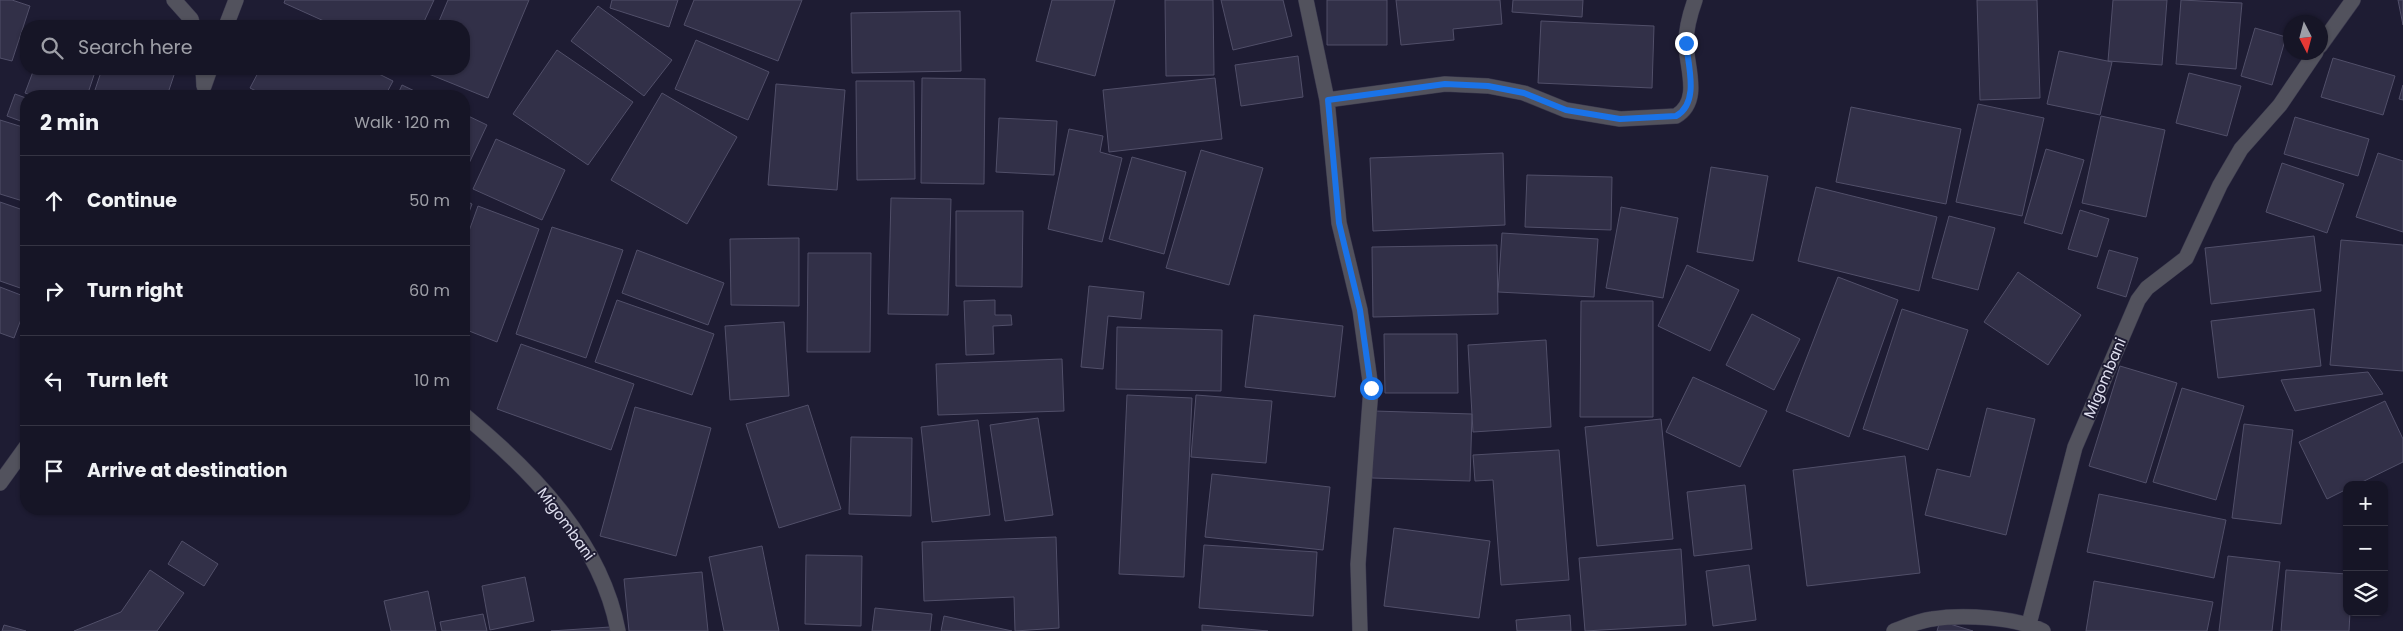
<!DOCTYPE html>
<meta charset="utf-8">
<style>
:root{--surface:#161526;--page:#232232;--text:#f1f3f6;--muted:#9e9fa7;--line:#353443}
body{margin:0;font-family:Poppins,sans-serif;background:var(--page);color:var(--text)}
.controls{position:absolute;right:15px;bottom:15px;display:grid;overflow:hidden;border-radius:10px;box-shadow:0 1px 4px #0004}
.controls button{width:45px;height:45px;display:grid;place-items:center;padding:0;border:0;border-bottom:1px solid var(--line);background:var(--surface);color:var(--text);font:25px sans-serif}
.compass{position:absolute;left:2283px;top:15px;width:45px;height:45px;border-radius:50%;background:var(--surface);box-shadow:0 1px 4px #0004;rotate:174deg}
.stop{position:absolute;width:15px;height:15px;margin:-11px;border:4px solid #1a73e8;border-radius:50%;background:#fff}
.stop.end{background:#1a73e8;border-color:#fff;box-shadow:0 1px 5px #0008}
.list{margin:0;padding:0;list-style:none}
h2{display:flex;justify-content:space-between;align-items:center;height:65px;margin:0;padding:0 20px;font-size:21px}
h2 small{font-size:16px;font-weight:400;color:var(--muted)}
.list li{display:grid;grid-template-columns:32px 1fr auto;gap:15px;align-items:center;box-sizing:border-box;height:90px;padding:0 20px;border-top:1px solid var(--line)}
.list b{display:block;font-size:19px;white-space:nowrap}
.list em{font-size:16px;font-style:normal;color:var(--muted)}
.icon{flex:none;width:28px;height:28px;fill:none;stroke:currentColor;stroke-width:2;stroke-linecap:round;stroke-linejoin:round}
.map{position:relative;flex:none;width:2403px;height:631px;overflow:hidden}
.search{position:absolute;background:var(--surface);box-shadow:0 1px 4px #0004;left:20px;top:20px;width:450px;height:55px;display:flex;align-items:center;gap:12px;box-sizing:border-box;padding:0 18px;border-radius:20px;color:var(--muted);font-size:19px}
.panel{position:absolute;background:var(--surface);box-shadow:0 1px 4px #0004;left:20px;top:90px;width:450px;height:425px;border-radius:20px}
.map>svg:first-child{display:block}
</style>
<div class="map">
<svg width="2403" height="631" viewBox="0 0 2403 631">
<rect width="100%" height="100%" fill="#1e1c33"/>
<path fill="#323048" stroke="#514f69" d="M0,0H12L30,6L12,61L0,58Z
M285,0H434L422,26H335L284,3Z
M448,0H529L488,98L419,70L464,69V26H437Z
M612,0H678L669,27L610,8Z
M694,0H802L778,61L684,25Z
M1052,0H1115L1095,76L1036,61Z
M1165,0H1213L1214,75L1166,76Z
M1221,0H1283L1292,36L1233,50Z
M1327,0H1387V45H1327Z
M1396,0H1500L1502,24L1453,29L1454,40L1401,45Z
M1513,0H1583L1582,17L1512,12Z
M1977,0H2037L2040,98L1980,100Z
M2113,0H2167L2162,65L2108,61Z
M2181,0L2242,3L2236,69L2176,64Z
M2398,0H2403V25Z
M598,6L672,60L644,96L571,41Z
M960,11L961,71L852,73L851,13Z
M1541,21L1654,26L1652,88L1538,83Z
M2255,28L2286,37L2272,85L2241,76Z
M696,40L769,72L748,120L675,89Z
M557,50L633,102L588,165L513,114Z
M2059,51L2112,62L2100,115L2047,104Z
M1298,56L1303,97L1241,106L1235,65Z
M2333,58L2395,76L2383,115L2321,97Z
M34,69H96L87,96H34L25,93Z
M102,69H176L167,96H93Z
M260,69H369L393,81L385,96H266L250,88Z
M2189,73L2241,86L2227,136L2176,123Z
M922,78L985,79L984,184L921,183Z
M1215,78L1222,139L1109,152L1103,90Z
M856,81H914L915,179L857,180Z
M776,84L845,90L837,190L768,185Z
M402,85L425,96H397Z
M2403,85V100L2399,99Z
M662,93L737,137L687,224L611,180Z
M15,94L26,98V123L7,116Z
M1978,104L2044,118L2022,216L1956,202Z
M1851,107L1961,129L1946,204L1836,182Z
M464,114L487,125L464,174Z
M2101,116L2165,130L2146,217L2082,203Z
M2295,117L2369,139L2358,176L2284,154Z
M999,118L1057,121L1054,175L996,172Z
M0,120L26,128V202L0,194Z
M1069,129L1103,136L1100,152L1122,158L1102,242L1048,229Z
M496,139L565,170L542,220L473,189Z
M2046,149L2084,160L2062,234L2024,223Z
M1201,150L1263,168L1229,285L1166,268Z
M1503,153L1505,225L1373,231L1370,158Z
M2378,153L2403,161V232L2356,217Z
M1132,157L1186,172L1164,254L1109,239Z
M2282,163L2344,184L2327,233L2266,212Z
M1711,167L1768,176L1753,261L1697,252Z
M1527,175L1612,177L1611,230L1525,227Z
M1816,187L1937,217L1919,291L1798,261Z
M891,198L951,199L948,315L888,314Z
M464,200L472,204L464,226Z
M0,202L26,211V290L0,281Z
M478,206L539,229L497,342L464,329V245Z
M1621,207L1678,218L1663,298L1606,288Z
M2080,210L2109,219L2097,257L2068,249Z
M956,211H1023L1022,287L956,286Z
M1949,216L1995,228L1978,290L1932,278Z
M552,227L623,250L586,358L516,334Z
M1502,233L1598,239L1594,297L1498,292Z
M2314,236L2321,291L2211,304L2205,248Z
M799,238V306L731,305L730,239Z
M2341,240L2403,245V371L2330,365Z
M1497,245L1498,314L1373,317L1372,247Z
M637,250L724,283L708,325L622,293Z
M2109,250L2138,258L2126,297L2097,288Z
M808,253H871L870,352H807Z
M1687,265L1739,290L1710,351L1658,326Z
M2018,272L2081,315L2048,365L1984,322Z
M1838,277L1898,300L1849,437L1786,411Z
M1089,286L1144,292L1141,319L1108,316L1103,369L1081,367Z
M0,287L26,297V306L14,338L0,333Z
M617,300L714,334L692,395L595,362Z
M995,300V315H1011L1012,325L993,326L994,354L966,355L964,301Z
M1581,301H1653V417H1580Z
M1902,309L1968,330L1928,450L1863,429Z
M2314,309L2321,366L2218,378L2211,321Z
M1752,314L1800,339L1774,390L1726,365Z
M1254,315L1343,326L1335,397L1245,387Z
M784,322L789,396L730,400L725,326Z
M1117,327L1222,330L1221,391L1116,389Z
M1384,334H1457L1458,393H1385Z
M1546,340L1551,427L1473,432L1468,345Z
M521,344L634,384L611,450L497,409Z
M1062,359L1064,411L938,415L936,364Z
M2120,366L2177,383L2146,483L2089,466Z
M2368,372L2383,394L2295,411L2281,380Z
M1693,377L1767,411L1740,467L1666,432Z
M2182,388L2244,406L2216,500L2153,482Z
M1127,395L1192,398L1184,577L1119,574Z
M1196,395L1272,401L1266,463L1191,457Z
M2385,401L2403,439V462L2356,485H2347V489L2327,499L2299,442Z
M808,405L841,509L779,528L746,424Z
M635,407L711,428L676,556L600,536Z
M1987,408L2035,419L2006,535L1925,515L1937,469L1970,477Z
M1374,411L1472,414L1470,481L1372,478Z
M1038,418L1053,515L1005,521L990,425Z
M1661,419L1673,539L1597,546L1585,427Z
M978,420L990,515L932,522L921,427Z
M2244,424L2293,430L2281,524L2232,518Z
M851,437L912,438L911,516L849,514Z
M1559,450L1569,580L1501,585L1493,480L1475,481L1473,455Z
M1905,456L1920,573L1807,586L1793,470Z
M1212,474L1330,487L1323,550L1205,537Z
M1745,485L1752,549L1694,556L1687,492Z
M2099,494L2226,520L2214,578L2087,552Z
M1394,528L1490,541L1479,618L1384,606Z
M1056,537L1059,628L1015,631L1014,597L924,601L922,542Z
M182,541L218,564L204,586L168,564Z
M1204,545L1317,552L1313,616L1199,608Z
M762,546L779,631H724L709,557Z
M1681,549L1686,625L1585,631L1579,558Z
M806,555L862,556L861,626L805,624Z
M2228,556L2280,562L2272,631H2219Z
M1749,565L1756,620L1713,626L1706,571Z
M150,570L184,593L157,631H74L121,612Z
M2286,570L2347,574V612H2350L2349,631H2281Z
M702,572L708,631H629L624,579Z
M525,577L534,621L490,630L482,586Z
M2094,581L2213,602L2207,631H2086Z
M428,591L436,631H391L384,601Z
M875,608L932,614L930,631H872Z
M483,614L487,631H442L440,622Z
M1570,615L1571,631H1517L1516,620Z
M944,616L1012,631H941Z
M1940,621L1973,631H1937Z
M4,625L26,631H2Z
M1202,625L1268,631H1202Z
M610,627V631H551Z"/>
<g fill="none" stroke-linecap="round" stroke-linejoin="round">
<g stroke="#39374d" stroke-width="16">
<path id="street" d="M174,0L191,19L193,26
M1306,0L1327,100L1339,223L1360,310L1371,388L1358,564L1360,631
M226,26L236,0
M2320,46L2353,0
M203,69L204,86L210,69
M1327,100L1445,84L1488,86L1524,93L1566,110L1620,119L1676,116C1702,101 1686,66 1686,43C1686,28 1690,14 1695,0
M464,415C532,471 601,541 618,631
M0,483L26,447
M2029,624L2075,447L2138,300L2147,288L2186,258L2220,185L2241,149L2280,105L2316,52
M1894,631C1907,626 1918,621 1932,619C1962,614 2016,617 2043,631"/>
</g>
<use href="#street" stroke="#52525d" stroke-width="15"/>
</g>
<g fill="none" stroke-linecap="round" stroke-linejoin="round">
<path stroke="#1a73e8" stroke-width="6" d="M1371,388L1360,310L1339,223L1328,100L1445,84L1488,86L1524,93L1566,110L1620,119L1676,116C1700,103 1688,65 1686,43"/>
</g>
<g text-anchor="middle" stroke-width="4" stroke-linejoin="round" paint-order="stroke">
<g font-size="15" fill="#e0e0f0" stroke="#1e1c33">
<text transform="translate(2105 378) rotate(-67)" y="5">Migombani</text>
<text transform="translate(566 524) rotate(54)" y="5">Migombani</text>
</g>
</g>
</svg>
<div class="controls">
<button>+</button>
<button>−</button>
<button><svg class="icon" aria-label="layers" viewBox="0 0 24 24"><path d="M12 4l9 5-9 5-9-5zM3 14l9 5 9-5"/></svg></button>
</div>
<svg class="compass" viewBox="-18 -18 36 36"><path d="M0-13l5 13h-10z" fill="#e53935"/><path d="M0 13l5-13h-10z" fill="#9e9fa7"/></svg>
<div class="stop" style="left:1371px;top:388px"></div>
<div class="stop end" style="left:1686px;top:43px"></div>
<div class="search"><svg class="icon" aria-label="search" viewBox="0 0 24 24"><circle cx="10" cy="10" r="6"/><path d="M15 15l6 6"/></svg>Search here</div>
<section class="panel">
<h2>2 min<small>Walk · 120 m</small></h2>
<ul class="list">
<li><svg class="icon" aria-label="ahead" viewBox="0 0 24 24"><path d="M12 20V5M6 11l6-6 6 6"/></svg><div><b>Continue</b></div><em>50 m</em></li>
<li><svg class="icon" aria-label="right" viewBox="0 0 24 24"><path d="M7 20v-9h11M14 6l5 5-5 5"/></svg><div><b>Turn right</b></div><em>60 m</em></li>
<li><svg class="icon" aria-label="left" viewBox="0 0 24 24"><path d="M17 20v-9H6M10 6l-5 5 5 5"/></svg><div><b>Turn left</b></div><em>10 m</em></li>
<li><svg class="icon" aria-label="arrive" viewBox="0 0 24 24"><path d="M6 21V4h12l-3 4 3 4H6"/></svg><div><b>Arrive at destination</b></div></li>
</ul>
</section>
</div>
